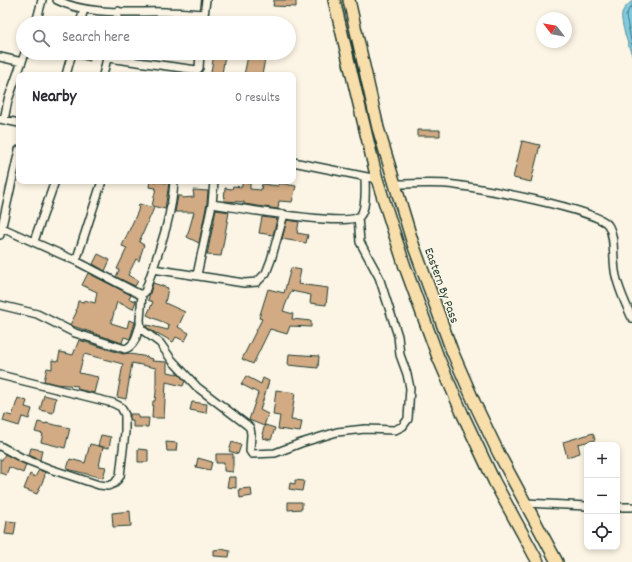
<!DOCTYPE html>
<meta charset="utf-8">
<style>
:root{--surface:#fff;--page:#f2f2f3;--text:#2b2b33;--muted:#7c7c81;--line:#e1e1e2}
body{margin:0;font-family:Dekko,sans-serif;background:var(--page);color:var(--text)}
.controls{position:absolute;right:12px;bottom:12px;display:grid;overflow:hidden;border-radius:8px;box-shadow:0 2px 6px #0003}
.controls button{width:36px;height:36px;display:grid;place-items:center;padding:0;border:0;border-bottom:1px solid var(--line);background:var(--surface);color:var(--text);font:20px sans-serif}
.compass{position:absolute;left:536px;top:12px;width:36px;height:36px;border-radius:50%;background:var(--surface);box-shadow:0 2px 6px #0003;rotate:301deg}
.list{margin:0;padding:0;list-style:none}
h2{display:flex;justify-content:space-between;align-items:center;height:52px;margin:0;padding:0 16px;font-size:17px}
h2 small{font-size:13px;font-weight:400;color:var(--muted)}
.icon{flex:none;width:22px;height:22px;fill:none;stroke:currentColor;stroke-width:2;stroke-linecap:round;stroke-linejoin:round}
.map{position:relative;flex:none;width:632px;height:562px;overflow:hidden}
.search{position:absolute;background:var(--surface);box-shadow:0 2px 6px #0003;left:16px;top:16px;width:280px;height:44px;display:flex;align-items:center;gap:10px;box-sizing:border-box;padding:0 14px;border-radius:22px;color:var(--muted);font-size:15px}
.panel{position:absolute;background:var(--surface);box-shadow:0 2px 6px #0003;left:16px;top:72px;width:280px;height:112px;border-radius:8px}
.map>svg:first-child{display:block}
</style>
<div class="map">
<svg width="632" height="562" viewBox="0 0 632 562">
<rect width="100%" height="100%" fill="#fcf5e5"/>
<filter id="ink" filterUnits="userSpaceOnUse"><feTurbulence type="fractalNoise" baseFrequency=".025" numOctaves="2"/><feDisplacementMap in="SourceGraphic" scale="8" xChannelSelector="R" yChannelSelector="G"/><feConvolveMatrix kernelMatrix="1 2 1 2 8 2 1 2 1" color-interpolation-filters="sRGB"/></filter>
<g filter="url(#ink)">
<path fill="#80cae0" stroke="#59929b" d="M632,1V55C629,47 620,22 622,14C623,8 628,5 632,1Z"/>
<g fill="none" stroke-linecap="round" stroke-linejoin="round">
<path stroke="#467579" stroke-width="1" d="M632,6L629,9L626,16L632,45"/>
</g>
<path fill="#d2ab84" stroke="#1f3d34" d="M274,0H296V7L273,6Z
M78,53H91L89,61L77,58Z
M214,54L225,55L222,74L211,72Z
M248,56L265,59L262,75H244Z
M417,130H440V136H417Z
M522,141L540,145L531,182L513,178Z
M150,181L169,183L165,209L152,206L156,188L149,187Z
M242,182L250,183V189L261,190L262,184L278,186L279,183L296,186L292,202L279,201L278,209L244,204V202L224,201L225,188L232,189L233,186L242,187Z
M193,190L208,191L207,203L199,243L187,237L194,212H175L178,196H182V198L194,197Z
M139,204L154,208L139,242L144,245L141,254L139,261L136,259L128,275L138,281L135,286L116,277L119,270L117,269L127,248L122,246L138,211Z
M216,210L229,212L221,256L207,255Z
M262,217L277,219L273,235L259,233Z
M287,220L299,222L297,233L308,235L306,243L282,239Z
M98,254L110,260L105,271L93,264Z
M291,268L301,270L298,284L328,288L326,305L310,303L311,295L291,291L283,311L293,314L292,319L311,321V327L290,326L287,334L270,329L253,364L242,359L262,319L259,318L268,289L284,293Z
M88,273L131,295L129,299L136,301L133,309L117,302L111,323L127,328L129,320L135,322L130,339L124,337L122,343L70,325L77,311H76L78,301L84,302V300L95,303L97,292L82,285Z
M153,283L168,288L165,303L185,312L178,327L189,333L185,341L176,337L173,342L157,333V334L146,327L147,325L168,330L169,325L147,315L153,302L148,300Z
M79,340L123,354L129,353L130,354L148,357V358L153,359L152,361L167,362V372L178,374L185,381L183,386L166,382L164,418H152L153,401H155L156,392V368L132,363L126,399L117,397L123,364L84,354L79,373L98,377L94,393L77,389L78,386L56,384L44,381L47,368L52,369V360L58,361L60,352L73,355Z
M289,354L319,356L318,368L288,365Z
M246,376L261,384L263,378L269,381L260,410L268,414L264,426L249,420L258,393L241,384Z
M276,390L295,393L291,420L302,421L300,432L278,429L280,416L273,415Z
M44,395L56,398L53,413L40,410Z
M18,398L27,401L25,407L32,409L29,419L22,417L19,426L3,421L5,414L12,416Z
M192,402L207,404L206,413L190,410Z
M130,414H138V418H149L148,427H133V420H130Z
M38,422L46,424V423L70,428L65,448L41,442L43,434L35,432Z
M265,425L275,428L271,440L263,438L264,435L262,434Z
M593,433L595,440L578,444L580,453L567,457L563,442Z
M101,435L111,437L109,448L98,446Z
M166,442L177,443L176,451H167Z
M232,442L241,445L238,454L229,451Z
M90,444L103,447L99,466L106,467L103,478L67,469L70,459L85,463Z
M31,448L42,450L40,460L29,455Z
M138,449L148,450V462H138Z
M5,454L26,465L23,473L9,467L6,475L0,473V459L2,460Z
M216,454H233V472L224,471V463H216Z
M198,458L212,462L210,470L196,467Z
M39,470L45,472L44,475L45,476L37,494L24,489L30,474L35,477Z
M229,477H236V488L227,487Z
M295,480L304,481L302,491L289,489L290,483L295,484Z
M251,488L252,496L240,498L239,489Z
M288,502H302V509L288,510Z
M130,511L131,526L113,527L112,513Z
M7,521L16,522L14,535L5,534Z
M221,549L230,551L229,557L214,556V550Z"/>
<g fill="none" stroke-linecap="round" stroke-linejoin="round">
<g stroke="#1f3d34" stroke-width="10">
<path id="street" d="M57,0C88,16 133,11 167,12C180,12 192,13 204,14
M36,23L42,0
M80,23L84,9
M116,23L118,11
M203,23L206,0
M0,57L22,62
M108,58L197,70L199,68L200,53
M66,75L72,53
M103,75L108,54
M0,119L19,123
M4,120L8,100L25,53
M293,162L377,179
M396,184C413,184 430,183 447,184C471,186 597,209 608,225C616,237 612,261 616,276C619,290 626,305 632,318
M212,204C234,207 348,228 360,216C367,208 365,186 365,177
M0,227L76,261L139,294H142L145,292C157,255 172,220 174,181
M0,235L19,150
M34,241L55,181
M76,261L102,181
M153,269L244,283L257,282L266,273L271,260L284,214
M197,275L212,204L214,181
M142,294L140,320L141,329L160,343L171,359L197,387L247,425L250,428L251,434L250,451L252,454L275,453L301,443L337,432L365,429L395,430L403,426L408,419L410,388L407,374L400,355L398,336L379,277L360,242L358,217
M0,305L37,314L75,333L125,349C135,346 137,334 140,325
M0,375L113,403L121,407L125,415V432L120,476L115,483L108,486L99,485L50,469L22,458L0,446
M525,503L587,506
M617,507H632"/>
</g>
<g stroke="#1f3d34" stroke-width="14">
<path id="primary" d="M334,0L377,179L404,264L438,357L463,415L494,481L538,562
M349,0L378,128L413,244L431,293L452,351L475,404L499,454L557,562"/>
</g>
<use href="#street" stroke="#fcf5e5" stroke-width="7"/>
<use href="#primary" stroke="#f8deab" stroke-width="11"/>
</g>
</g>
<g text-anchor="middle" stroke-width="3" stroke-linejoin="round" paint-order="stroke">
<g font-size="13" fill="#1f3d34" stroke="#fcf5e5">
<text transform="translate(443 285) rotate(70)" y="5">Eastern By Pass</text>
</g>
</g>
</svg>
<div class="controls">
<button>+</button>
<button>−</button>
<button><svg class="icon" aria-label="locate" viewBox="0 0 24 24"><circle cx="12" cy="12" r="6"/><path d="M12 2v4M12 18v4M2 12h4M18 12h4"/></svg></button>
</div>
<svg class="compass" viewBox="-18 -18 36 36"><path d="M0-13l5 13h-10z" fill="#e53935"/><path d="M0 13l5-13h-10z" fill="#7c7c81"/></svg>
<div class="search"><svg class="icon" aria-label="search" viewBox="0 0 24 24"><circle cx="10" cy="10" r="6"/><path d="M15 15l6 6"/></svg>Search here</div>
<section class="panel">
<h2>Nearby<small>0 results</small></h2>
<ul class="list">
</ul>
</section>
</div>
